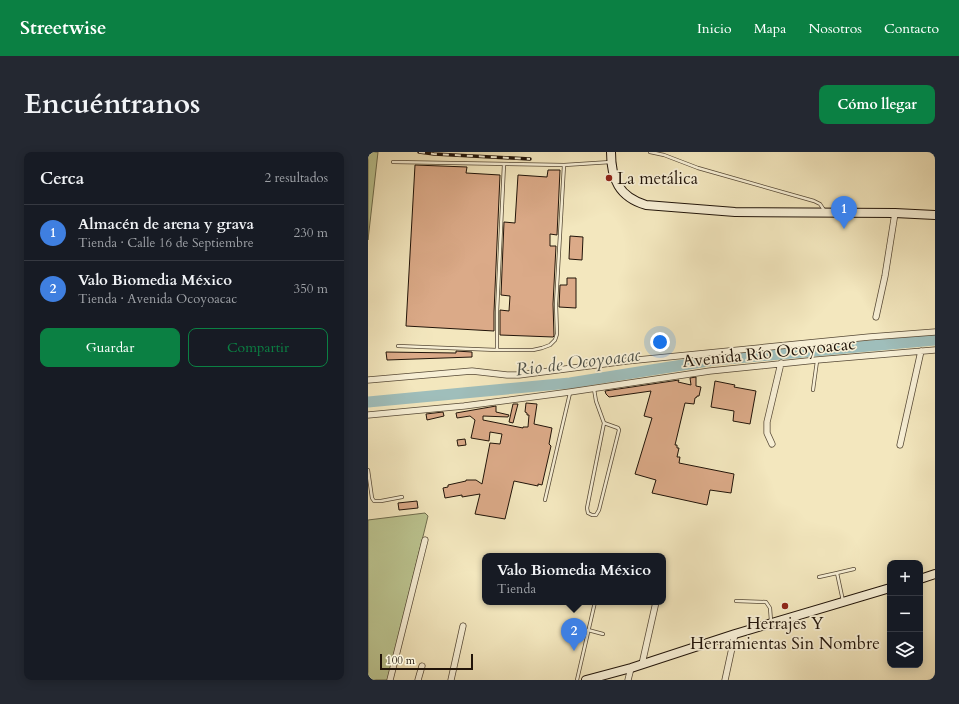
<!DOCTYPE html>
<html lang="es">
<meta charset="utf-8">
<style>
:root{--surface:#171b24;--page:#242831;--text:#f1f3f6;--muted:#9ea1a6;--line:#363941;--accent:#0b8043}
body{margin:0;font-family:Cardo,serif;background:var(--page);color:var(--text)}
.controls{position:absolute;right:12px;bottom:12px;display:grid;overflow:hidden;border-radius:8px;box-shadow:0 2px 10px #0003}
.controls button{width:36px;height:36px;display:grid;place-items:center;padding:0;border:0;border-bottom:1px solid var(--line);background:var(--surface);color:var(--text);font:20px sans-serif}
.scale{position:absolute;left:12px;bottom:10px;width:93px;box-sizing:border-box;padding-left:4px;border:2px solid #211409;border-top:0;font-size:11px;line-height:14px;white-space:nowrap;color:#211409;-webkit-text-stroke:3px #f7efd5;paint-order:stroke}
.you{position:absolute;left:292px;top:190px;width:14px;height:14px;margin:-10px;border:3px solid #fff;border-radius:50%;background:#1a73e8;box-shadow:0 0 0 6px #1a73e833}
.badge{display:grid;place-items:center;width:26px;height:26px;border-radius:50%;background:var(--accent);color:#fff;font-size:13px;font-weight:700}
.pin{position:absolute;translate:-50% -33px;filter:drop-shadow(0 1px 2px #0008)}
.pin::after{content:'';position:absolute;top:21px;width:14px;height:12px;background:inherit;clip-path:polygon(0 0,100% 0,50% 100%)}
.popup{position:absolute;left:114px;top:401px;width:184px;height:52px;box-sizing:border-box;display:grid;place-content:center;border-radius:8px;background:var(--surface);filter:drop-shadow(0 1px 3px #0005);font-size:13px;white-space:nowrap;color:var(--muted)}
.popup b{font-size:15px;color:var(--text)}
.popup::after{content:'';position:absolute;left:50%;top:100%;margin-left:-8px;border:8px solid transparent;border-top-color:var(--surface)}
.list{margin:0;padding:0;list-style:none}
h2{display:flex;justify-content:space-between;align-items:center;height:52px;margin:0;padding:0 16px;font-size:17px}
h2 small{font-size:13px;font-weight:400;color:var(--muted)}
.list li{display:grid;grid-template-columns:26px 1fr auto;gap:12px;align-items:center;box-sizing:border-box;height:56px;padding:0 16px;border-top:1px solid var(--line)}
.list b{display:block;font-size:15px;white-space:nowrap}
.list p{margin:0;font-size:13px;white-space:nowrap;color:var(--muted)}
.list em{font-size:13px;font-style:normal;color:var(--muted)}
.actions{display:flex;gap:8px;padding:12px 16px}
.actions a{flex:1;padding:9px 0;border:1px solid var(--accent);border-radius:8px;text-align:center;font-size:14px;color:var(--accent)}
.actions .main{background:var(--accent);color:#fff}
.icon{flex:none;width:22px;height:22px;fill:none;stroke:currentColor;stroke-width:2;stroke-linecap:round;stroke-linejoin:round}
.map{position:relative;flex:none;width:567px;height:528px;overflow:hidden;border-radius:8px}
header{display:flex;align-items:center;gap:24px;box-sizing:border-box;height:56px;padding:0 20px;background:var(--accent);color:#fff}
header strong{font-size:19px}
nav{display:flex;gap:22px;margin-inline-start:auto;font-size:14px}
.intro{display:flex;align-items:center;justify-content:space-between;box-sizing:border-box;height:96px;padding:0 24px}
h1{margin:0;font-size:28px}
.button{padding:10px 18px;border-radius:8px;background:var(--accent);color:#fff;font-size:14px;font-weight:700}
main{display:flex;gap:24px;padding:0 24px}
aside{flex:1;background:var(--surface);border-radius:8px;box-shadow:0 2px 10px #0003}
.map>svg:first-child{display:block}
</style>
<header>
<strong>Streetwise</strong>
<nav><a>Inicio</a><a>Mapa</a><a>Nosotros</a><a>Contacto</a></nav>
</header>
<div class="intro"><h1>Encuéntranos</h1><a class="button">Cómo llegar</a></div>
<main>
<aside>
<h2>Cerca<small>2 resultados</small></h2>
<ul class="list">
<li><span class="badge" style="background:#3f7fe0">1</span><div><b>Almacén de arena y grava</b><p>Tienda · Calle 16 de Septiembre</p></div><em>230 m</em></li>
<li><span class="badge" style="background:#3f7fe0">2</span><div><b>Valo Biomedia México</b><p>Tienda · Avenida Ocoyoacac</p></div><em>350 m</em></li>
</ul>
<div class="actions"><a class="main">Guardar</a><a>Compartir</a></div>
</aside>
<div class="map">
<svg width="567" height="528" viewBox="0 0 567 528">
<rect width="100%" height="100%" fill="#f3e7be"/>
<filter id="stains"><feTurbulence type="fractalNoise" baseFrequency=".005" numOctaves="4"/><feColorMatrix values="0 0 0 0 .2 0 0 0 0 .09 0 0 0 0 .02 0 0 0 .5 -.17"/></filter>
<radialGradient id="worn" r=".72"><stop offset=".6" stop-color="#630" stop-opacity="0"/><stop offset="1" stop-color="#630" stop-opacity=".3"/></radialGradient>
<path fill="#bcc591" stroke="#6e6c4d" d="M0,0H10L0,88Z
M57,361L60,364L20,528H0V368Z"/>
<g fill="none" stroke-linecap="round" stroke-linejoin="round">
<path stroke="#9fbebb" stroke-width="11" d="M0,250L202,231L346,208L567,188"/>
</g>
<path fill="#dbaa88" stroke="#211409" d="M47,13L99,15L98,21L132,23L126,160V179L38,174Z
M180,18H192L189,83L182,82V94H188L185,152L186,184L185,185L132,183V158L141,159L142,144L133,143L136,70L147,71L150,23L179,25Z
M202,84L215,85L214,108L201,107Z
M199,126H208V156L191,155L192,133H199Z
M88,199L104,200V205L19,208L18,200L88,201Z
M328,225V234L333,235L331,244H329V245L327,246L326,252L317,251L307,293H309V296H311L309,305H312L311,311L366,322L363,341L342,338L339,353L284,341L288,328L267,322L284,266L276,264L283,239L241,245L238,242L237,239L311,228L310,230L323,233L322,226Z
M347,229L367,233L366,235L388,239L382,272L365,269L366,259L343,255Z
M158,251L169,252L166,272L184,276L181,292L183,294L174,333L170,332V334L146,329L137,367L107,362L112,342L94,345V343L77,346L75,336L80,335V333L98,329V328H108L114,332L122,291L132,292L134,282L122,280L121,289L103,286L107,268L102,264L89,266L88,261L128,254V260L141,263L140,265L115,264V268L155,276V275H160L161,263H159V261L157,260Z
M145,252H150L145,271L141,270Z
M75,260L76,264L59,268L58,262Z
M97,287L98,293L90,294L89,288Z
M49,349L50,356L31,358L30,351Z"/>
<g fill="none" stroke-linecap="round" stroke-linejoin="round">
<g stroke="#564936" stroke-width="4">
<path id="lane" d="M282,0L296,3L330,16L446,49L452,52L456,58
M25,10L196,13L243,10
M30,194L129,198H165L174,196L182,193L187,188L189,182L188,152L196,13
M129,198V160L136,12
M226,237L228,249L236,271L250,276L251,278L231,358L228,363H224L220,361L219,356L236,271
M445,238L449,209
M0,318L4,346L6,349H13L34,345
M177,348L202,241
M451,425L469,421
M368,449L398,450L402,456L403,469
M475,449L469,421L486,417
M220,478L235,482
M209,528L227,450"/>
</g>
<g stroke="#564936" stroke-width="7">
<path id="street" d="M508,165L517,124L527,61
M0,228L104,219L139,223H151L259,209L501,185L567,180
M0,263L96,254L202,240L342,219L449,208L567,198
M404,292L399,281V270L413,211
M532,293L553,199
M274,512L288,450
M22,528L57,388
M50,528L54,514
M83,528L95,474
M260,528L263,516
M357,528L367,482"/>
</g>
<g stroke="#211409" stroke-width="10">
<path id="secondary" d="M243,0C243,27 251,45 278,53L367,60L527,61L567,63
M552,427L567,422
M218,528L263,516L367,482L522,436"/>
</g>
<use href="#lane" stroke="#f7efd5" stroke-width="2.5"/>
<use href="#street" stroke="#f7efd5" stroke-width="5.5"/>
<use href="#secondary" stroke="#f7efd5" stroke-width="8"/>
<g stroke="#211409" stroke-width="3.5">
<path id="rail" d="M51,0L66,2L162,7"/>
</g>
<use href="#rail" stroke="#f7efd5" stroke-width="2" stroke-dasharray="6" stroke-linecap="butt"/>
</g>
<g fill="#8f2418" stroke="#f7efd5" stroke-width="1.5">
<circle cx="241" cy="26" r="4"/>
<circle cx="417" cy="454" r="4"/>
</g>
<g text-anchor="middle" stroke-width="3.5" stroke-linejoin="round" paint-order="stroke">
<g font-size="17" fill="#211409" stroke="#f7efd5" text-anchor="start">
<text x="249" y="32">La metálica</text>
<text x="417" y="477" text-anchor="middle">Herrajes Y<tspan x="417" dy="20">Herramientas Sin Nombre</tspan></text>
</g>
<g font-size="17" fill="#211409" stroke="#f7efd5">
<text transform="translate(401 200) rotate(-6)" y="6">Avenida Río Ocoyoacac</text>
</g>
<g font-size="18" font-style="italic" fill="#4d5047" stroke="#f7efd5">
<text transform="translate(210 210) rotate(-7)" y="6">Rio de Ocoyoacac</text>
</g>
</g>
<rect width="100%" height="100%" filter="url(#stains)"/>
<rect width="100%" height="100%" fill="url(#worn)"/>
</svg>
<div class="controls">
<button>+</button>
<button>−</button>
<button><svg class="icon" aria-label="layers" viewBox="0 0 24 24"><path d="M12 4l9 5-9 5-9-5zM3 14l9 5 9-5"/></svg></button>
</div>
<div class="scale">100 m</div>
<div class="you"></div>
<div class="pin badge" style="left:476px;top:77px;background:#3f7fe0">1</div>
<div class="pin badge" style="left:206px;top:499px;background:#3f7fe0">2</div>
<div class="popup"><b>Valo Biomedia México</b>Tienda</div>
</div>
</main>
